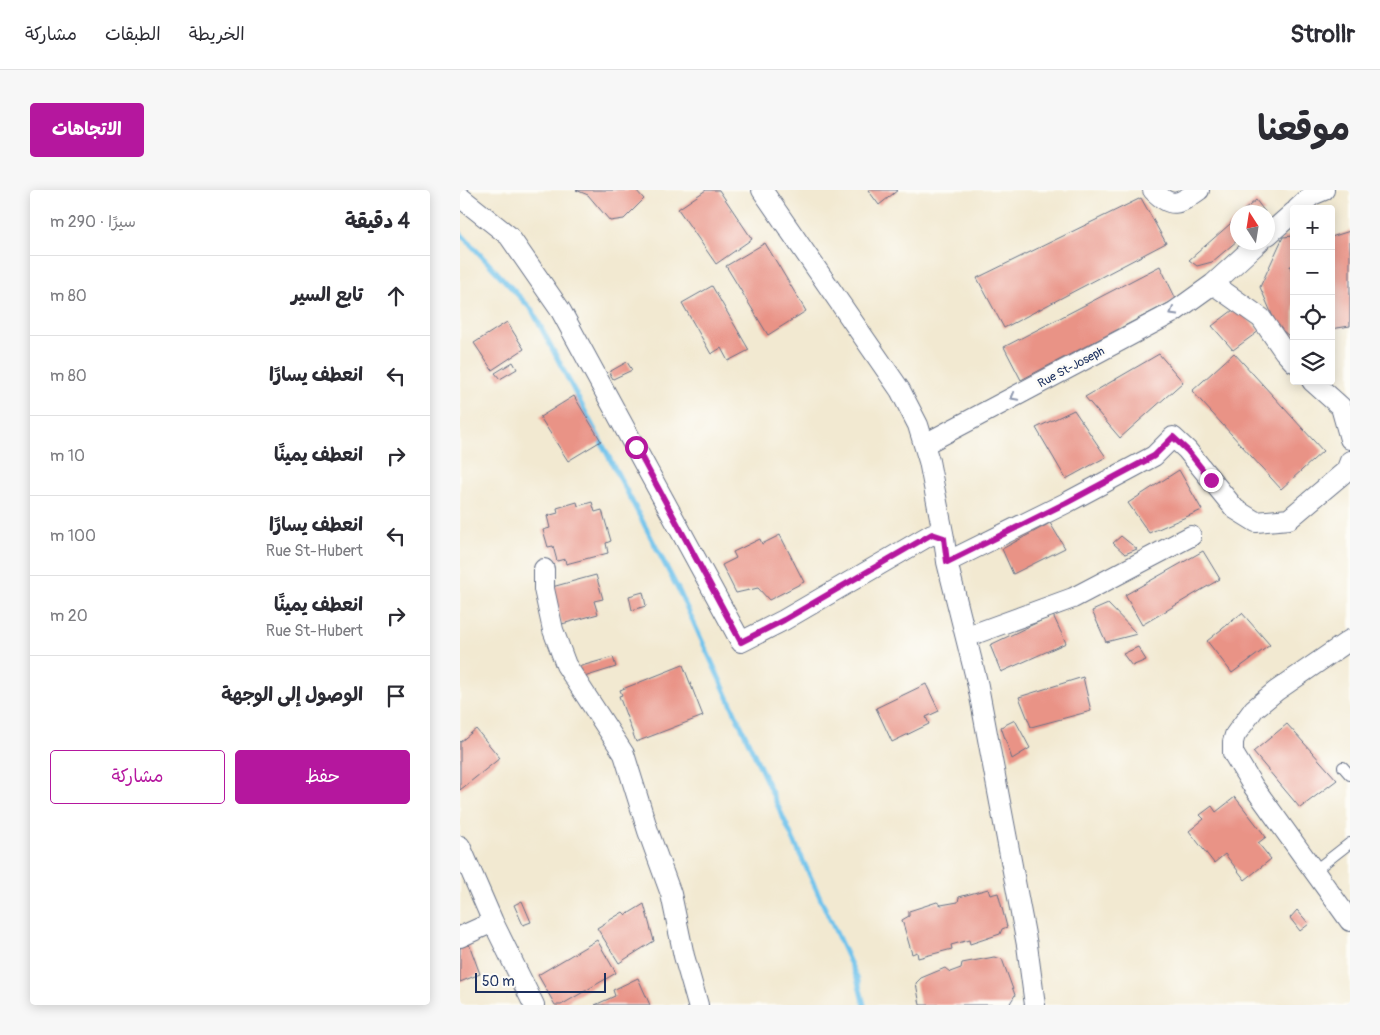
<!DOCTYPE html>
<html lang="ar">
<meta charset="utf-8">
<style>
:root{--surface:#fff;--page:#f7f7f7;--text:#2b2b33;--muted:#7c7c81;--line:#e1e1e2;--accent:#b5179e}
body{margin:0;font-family:Pangolin,"Playpen Sans Arabic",sans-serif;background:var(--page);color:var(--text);direction:rtl}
.controls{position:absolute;right:15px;top:15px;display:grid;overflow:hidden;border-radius:5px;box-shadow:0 2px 12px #0003}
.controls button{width:45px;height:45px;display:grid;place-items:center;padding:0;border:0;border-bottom:1px solid var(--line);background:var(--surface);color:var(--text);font:25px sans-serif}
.compass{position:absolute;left:770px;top:15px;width:45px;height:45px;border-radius:50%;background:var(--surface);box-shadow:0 2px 12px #0003;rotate:348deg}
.scale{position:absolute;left:15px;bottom:12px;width:131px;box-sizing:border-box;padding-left:5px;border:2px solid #1b2f5e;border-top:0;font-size:14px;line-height:18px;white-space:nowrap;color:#1b2f5e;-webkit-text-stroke:4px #fdfcf7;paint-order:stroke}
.stop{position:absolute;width:15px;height:15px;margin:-11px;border:4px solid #b5179e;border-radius:50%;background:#fff}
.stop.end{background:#b5179e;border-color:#fff;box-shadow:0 1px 5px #0008}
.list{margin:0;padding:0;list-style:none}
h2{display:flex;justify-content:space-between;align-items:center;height:65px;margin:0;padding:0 20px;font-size:21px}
h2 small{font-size:16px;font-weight:400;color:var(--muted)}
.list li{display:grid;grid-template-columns:32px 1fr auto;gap:15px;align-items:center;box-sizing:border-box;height:80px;padding:0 20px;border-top:1px solid var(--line)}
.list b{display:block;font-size:19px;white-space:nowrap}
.list p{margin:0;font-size:16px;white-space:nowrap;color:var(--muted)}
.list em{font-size:16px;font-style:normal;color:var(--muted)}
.actions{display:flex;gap:10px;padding:15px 20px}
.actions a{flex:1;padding:11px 0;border:1px solid var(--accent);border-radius:5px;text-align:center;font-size:18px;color:var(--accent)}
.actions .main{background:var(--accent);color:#fff}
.icon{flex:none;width:28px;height:28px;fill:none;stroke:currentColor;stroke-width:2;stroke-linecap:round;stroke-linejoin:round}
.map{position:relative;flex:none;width:890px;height:815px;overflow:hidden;direction:ltr;border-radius:5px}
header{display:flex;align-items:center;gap:30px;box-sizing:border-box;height:70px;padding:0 25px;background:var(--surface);border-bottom:1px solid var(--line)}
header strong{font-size:24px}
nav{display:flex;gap:28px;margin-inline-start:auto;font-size:18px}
.intro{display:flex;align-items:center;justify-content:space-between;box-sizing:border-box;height:120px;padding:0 30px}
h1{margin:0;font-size:35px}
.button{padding:12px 22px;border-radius:5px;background:var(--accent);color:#fff;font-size:18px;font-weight:700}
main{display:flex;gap:30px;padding:0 30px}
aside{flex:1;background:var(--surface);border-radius:5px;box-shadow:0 2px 12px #0003}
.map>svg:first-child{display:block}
</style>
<header>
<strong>Strollr</strong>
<nav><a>الخريطة</a><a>الطبقات</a><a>مشاركة</a></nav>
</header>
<div class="intro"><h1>موقعنا</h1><a class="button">الاتجاهات</a></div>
<main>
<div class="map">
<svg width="890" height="815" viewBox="0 0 890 815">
<rect width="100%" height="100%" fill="#fdfcf7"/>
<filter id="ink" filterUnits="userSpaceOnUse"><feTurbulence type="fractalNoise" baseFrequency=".02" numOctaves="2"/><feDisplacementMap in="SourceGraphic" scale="10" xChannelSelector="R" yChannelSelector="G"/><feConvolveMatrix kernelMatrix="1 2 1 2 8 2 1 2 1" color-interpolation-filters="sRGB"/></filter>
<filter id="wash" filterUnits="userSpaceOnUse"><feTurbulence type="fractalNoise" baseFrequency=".0096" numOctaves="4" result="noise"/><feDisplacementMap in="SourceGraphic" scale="20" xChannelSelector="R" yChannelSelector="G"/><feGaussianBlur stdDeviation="1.12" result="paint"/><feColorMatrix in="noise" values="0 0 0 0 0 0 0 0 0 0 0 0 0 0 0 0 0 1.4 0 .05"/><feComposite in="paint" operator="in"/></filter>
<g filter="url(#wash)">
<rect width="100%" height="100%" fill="#f2e9d1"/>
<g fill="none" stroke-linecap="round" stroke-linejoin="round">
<path stroke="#70c3ec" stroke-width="5" d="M0,43L72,120L220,403L397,788L404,815"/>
</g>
<g id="blocks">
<path fill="#e99386" d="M116,0H176L184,9L164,29L150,31L128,5Z
M246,0H259L292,49L256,74L218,19Z
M408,0H438L419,15Z
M681,8L706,53L544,138L517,88Z
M796,10L805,22H782Z
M778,27V50L752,72L737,76L729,70Z
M890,41V136L871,139V47Z
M834,46V76H830L834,89V150L817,136L800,97L823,47Z
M305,53L346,121L308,145L266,76Z
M700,76L716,109L561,190L544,157Z
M252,96L289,160L268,171L261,158L251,164L222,113Z
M777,117L799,141L773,160L752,136Z
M47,132L64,159L32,180L14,153Z
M774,163L863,261L821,299L732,201Z
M699,164L723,192L660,248L625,207Z
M53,172L57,179L40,189L35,183Z
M167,172L172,180L153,189L149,182Z
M114,206L141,251L108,271L80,227Z
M614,220L646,267L606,289L576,238Z
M719,280L742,320L689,343L668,313Z
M117,312L118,316L132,312L135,322L142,320L151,351L146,353L148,363L106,374L105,369L97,371L93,356L88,357L83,340L90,338L87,326L98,323L97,318Z
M590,333L605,358L553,384L542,359Z
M320,345L344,392L309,410L298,398L276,403L262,375L276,368L273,362L300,349L302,354Z
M661,346L677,359L665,364L653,353Z
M743,361L760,389L682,435L665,405Z
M136,385L143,409L134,411L138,424L102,434L92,397Z
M183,402L186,416L172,420L169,406Z
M648,414L677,444L646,452L632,421Z
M782,423L810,455L772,483L747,451Z
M593,425L606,453L541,482L530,455Z
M678,457L686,470L672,476L663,464Z
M153,467L156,477L121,488L118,477Z
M223,475L243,526L176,552L159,506L162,505L160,500Z
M623,487L631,521L571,537L559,507Z
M466,494L479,521L466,527L469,534L432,552L416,518Z
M555,530L570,558L552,569L541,537Z
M827,534L877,590L840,618L793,562Z
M16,539L40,568L0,600V552Z
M775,607L806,647L798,653L811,669L785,690L765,664L754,673L729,641L744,629L740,625L752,616L756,622Z
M528,699L530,705L538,703L547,737L542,739L540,744L510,754L509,750L491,755L492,759L458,768L457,762L452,764L442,730L449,726V721L477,712L481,715L498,712L499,707Z
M62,711L71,732L63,735L54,715Z
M184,714L194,751L159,773L137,738L163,722L166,725Z
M837,720L849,734L840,741L830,728Z
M137,750L156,783L101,815H95L78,785Z
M9,754L20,784L0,792V758Z
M534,767L542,769L555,805L549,815H460L456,793L461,788L485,778L490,782L501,778L502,773Z
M178,788L190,815H135L155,806L153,800Z"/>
</g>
</g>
<g filter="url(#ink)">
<use href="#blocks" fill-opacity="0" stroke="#667086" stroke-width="1"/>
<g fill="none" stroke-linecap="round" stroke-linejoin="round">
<g stroke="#667086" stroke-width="12">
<path id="lane" d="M883,577L890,585
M854,681L890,653"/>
</g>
<g stroke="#667086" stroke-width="22">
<path id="street" d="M302,0L440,200L458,235L469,271L484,348L487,372L518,496L567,755L575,815
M693,0C712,20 719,14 739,0
M0,7L49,46L101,121L281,452L324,430L472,344L484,348
M837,19L852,5L864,0
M808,45L834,22
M753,94L801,128L824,161L834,172
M852,191L881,217L890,249
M465,254L714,122L753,94L799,52
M487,372L606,313L694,266L713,247L727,260L775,319L796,332L829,329L886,281L890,271
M84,379V399L93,440L106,475L164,564L188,641L211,704L224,766L238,815
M506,447L613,408L731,346
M890,450L816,501L794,519L775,545L773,552V563L793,596L890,731
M0,656L33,732L74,815
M0,747L33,732"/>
</g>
<use href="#lane" stroke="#fff" stroke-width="10"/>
<use href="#street" stroke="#fff" stroke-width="20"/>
</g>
<defs><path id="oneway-chevron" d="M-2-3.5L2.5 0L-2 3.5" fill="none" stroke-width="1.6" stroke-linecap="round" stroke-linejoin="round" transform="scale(1.25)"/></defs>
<g stroke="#8d97ae">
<use href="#oneway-chevron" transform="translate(713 122) rotate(150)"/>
<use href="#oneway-chevron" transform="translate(554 207) rotate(152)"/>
</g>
</g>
<g fill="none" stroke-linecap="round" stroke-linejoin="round" filter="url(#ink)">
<path stroke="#b5179e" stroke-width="6" d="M176,257L281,452L324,430L472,344L484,348L487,372L606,313L694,266L713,247L727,260L751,290"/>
</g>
<g text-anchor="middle" stroke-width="5" stroke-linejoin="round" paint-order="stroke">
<g font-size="12" fill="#1b2f5e" stroke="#fdfcf7">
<text transform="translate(611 177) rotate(-28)" y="4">Rue St-Joseph</text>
</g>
</g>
</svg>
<div class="controls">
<button>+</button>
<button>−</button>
<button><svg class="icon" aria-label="locate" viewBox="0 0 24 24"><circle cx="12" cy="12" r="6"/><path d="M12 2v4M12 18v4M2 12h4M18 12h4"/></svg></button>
<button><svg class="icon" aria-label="layers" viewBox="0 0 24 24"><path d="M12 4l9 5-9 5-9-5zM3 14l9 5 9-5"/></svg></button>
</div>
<svg class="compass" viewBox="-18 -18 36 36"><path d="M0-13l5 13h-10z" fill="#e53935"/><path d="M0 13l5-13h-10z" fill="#7c7c81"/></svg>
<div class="scale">50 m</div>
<div class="stop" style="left:176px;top:257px"></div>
<div class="stop end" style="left:751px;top:290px"></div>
</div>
<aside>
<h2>4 دقيقة<small>سيرًا · 290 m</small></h2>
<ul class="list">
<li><svg class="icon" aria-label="ahead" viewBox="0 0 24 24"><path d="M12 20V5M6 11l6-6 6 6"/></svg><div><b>تابع السير</b></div><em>80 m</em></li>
<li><svg class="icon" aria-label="left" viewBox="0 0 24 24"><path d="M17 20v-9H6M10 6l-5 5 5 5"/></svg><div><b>انعطف يسارًا</b></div><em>80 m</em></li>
<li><svg class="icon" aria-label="right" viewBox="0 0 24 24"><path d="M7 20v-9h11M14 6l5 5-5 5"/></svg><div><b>انعطف يمينًا</b></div><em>10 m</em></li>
<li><svg class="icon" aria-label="left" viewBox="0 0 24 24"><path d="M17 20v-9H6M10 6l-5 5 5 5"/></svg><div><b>انعطف يسارًا</b><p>Rue St-Hubert</p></div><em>100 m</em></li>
<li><svg class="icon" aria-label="right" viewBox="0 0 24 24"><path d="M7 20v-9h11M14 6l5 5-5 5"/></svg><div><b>انعطف يمينًا</b><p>Rue St-Hubert</p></div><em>20 m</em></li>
<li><svg class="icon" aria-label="arrive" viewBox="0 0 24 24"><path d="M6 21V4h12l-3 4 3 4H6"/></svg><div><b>الوصول إلى الوجهة</b></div></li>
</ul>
<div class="actions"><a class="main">حفظ</a><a>مشاركة</a></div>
</aside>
</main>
